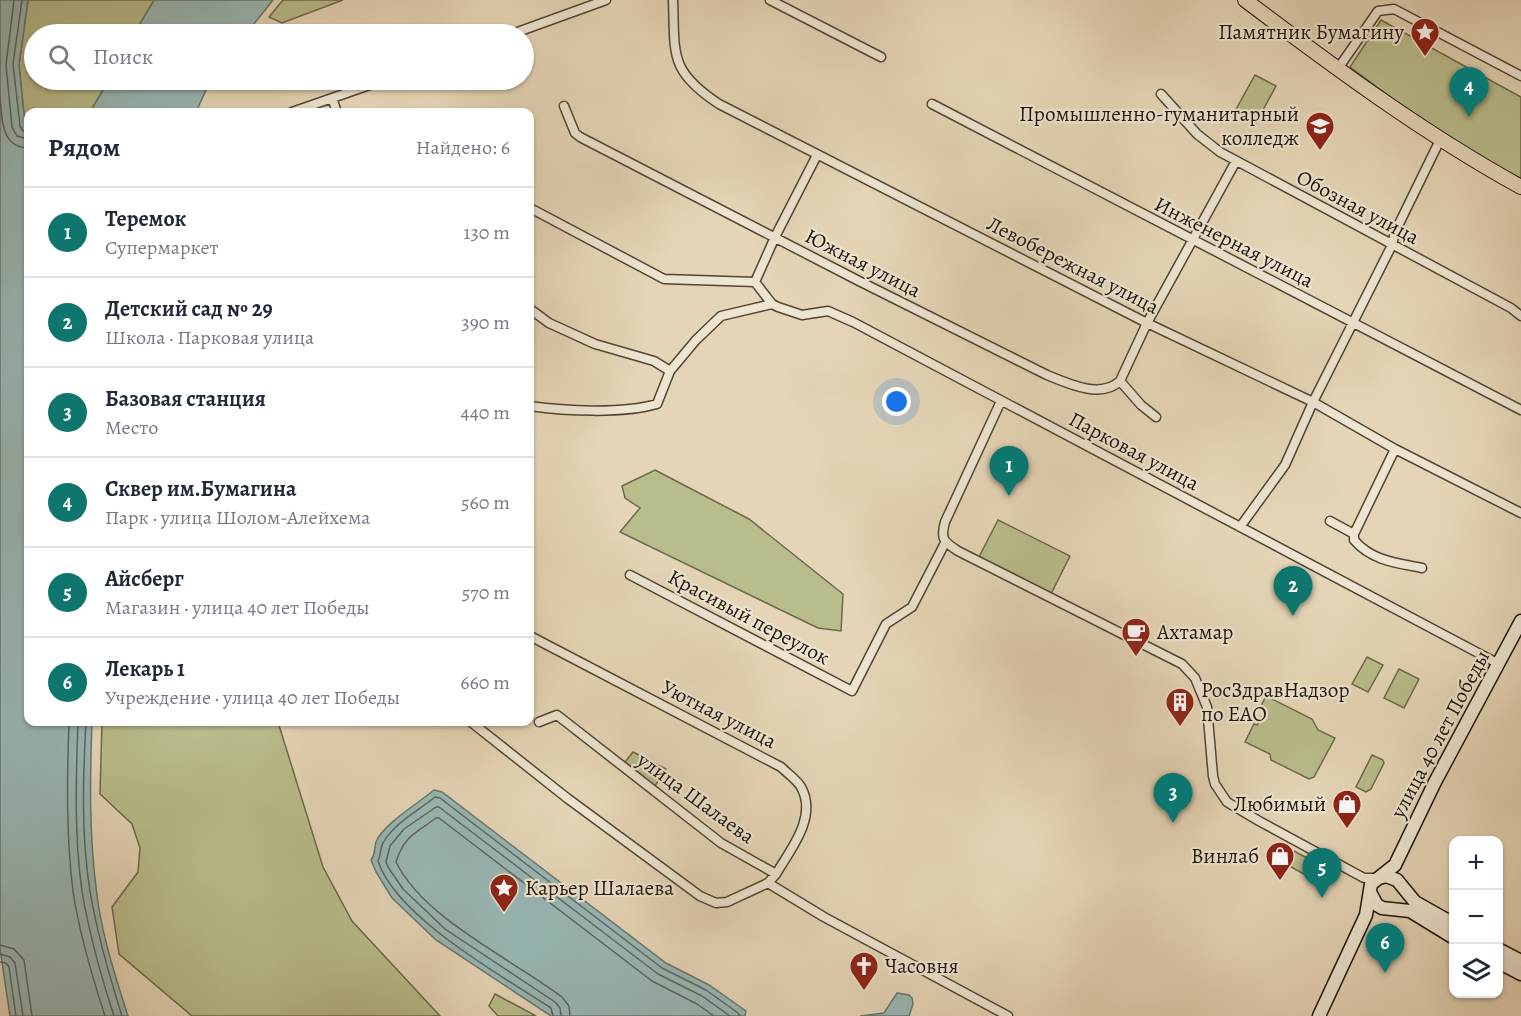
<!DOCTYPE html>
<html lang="ru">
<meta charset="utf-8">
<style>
:root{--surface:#fff;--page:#f6f6f7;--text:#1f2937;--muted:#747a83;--line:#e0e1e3;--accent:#0f766e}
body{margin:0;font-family:Alegreya,serif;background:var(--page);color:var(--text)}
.controls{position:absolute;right:18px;bottom:18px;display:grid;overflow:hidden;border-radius:12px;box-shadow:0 2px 4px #0004}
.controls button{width:54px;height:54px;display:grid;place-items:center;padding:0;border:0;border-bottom:2px solid var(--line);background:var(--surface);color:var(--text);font:30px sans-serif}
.you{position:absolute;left:897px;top:402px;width:21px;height:21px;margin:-15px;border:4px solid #fff;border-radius:50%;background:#1a73e8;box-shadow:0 0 0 9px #1a73e833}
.badge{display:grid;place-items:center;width:39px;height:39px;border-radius:50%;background:var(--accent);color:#fff;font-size:20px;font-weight:700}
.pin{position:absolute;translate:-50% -50px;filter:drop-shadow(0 2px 3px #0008)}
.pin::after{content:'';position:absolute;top:32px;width:21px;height:18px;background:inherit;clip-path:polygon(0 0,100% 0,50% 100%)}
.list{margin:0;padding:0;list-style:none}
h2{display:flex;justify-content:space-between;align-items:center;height:78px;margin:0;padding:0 24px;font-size:26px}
h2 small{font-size:20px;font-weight:400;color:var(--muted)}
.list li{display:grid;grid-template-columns:39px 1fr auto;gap:18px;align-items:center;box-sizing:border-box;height:90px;padding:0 24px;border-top:2px solid var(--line)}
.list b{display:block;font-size:22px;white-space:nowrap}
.list p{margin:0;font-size:20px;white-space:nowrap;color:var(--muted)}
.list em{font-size:20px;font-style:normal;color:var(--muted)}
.icon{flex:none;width:33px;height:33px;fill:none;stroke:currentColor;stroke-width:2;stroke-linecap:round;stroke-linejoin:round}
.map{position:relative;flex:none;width:1521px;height:1016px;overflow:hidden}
.search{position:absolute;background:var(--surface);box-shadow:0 2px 4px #0004;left:24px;top:24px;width:510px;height:66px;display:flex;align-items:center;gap:15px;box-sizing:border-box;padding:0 21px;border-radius:33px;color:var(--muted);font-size:22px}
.panel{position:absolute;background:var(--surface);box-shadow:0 2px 4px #0004;left:24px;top:108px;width:510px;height:618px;border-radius:12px}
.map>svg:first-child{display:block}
</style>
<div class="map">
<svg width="1521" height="1016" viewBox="0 0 1521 1016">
<rect width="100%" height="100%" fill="#e5d5b6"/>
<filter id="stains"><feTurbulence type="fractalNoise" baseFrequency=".00333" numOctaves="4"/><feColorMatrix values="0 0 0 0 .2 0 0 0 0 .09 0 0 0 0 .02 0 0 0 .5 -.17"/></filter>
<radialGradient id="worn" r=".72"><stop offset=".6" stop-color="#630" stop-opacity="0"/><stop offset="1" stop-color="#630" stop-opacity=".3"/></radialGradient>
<path fill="#b9bc8b" stroke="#6c694c" stroke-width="1.5" d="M28,0H154L134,34H34V80H109L90,112H28V154L19,65Z
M283,0H343L282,23L269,17Z
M1381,20L1521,97V181L1443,136L1350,67Z
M1255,75L1276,86L1256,123L1235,111Z
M655,470L749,519L843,594L841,631L818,628L620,532L640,508L625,498L622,486Z
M998,520L1070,556L1051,594L978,559Z
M1367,657L1383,665L1368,692L1352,684Z
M1399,669L1419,679L1404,708L1384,698Z
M1266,696L1312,719L1318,730L1335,738L1314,777L1309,779L1271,760L1270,754L1245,742L1254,724L1257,725L1264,713L1261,706Z
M102,722H278L323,867L352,921L440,1016H192L119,954L112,907L138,872L140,848L132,824L100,794Z
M633,752L666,769L655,786L625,762Z
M1372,755L1383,760L1384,763L1371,789L1366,792L1356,787Z
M1290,849L1328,869V875L1325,881L1320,883L1282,862C1281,856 1284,851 1290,849Z
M495,994L536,1016H498L489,1006Z"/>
<path fill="#98b7b5" stroke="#677771" stroke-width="1.5" d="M0,0H28L19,65L28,154V722H92C90,777 89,832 96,887C100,929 115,976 128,1016H10L0,949Z
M154,0H273L246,34H134Z
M109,80H213L207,88L196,112H90Z
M434,790L442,792L666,963L709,985L746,1011L745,1016H551L436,940L392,898L376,872L371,860C376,853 374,849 376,842C384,823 419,803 434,790Z
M897,993L909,995L912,998L913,1004L909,1016H860L884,1013Z"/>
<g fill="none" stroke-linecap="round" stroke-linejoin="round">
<path stroke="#5b6660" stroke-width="1.5" d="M14,0L6,65L12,127L17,136L28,139
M22,0L13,64L20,126L23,131L28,132
M0,96C2,117 0,147 28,148
M69,722C67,778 66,835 73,891C79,933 92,976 105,1016
M78,722C76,778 74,836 82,891C89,934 101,976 114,1016
M86,722C83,777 81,836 90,891C97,934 109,975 122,1016
M0,945L14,949L24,960L32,1016
M0,954L10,957L15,963L23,1016
M0,962L6,963L9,967L16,1016
M553,1016L551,1008C502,976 396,917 378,861C381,855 380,848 383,843C394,823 418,811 435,797L440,798L662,968L706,990L738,1013L740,1016
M561,1016L560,1008L555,1002L445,929L403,889L388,867L386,862L390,846L404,829L436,807H439L658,974L702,996L730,1016
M570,1016L569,1006L562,997C512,959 424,919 396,862C404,836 415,834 436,818H439L652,981L697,1004L714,1016"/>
<g stroke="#504636" stroke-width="11">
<path id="street" d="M673,0C675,55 669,71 719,104L1147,323L1313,402L1395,449L1521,513
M770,0L881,57
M512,34L606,0
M1337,70L1378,11L1394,9L1521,76
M1161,94L1197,134L1220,152L1511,308L1521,316
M332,98L337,112
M932,104L1521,410
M564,106L575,133L580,137L859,281L1047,375C1069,384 1101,399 1120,381L1141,405L1156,417
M292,112L384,80
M530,208L664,279L755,282
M755,282L772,304L778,307L802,315L828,311L853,322L1499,664
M755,282L775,237L817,155
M530,309L549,323L595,344L654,361L670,371
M1120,381L1147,323L1236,161
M1001,401L945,522C940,539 944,542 958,551L1182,664L1195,678L1207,707L1213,776L1215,784L1227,802L1259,821L1364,878H1378
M530,406C565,411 622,414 657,404L670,371L696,340L721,316L772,304
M1330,521L1354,534V540C1372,561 1397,563 1422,568
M1240,527L1285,465L1313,402L1392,245L1395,232L1440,140
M1354,534L1395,449
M630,575L852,691L886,624L912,607L945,543
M530,636L781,767C787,773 797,780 801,787C818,817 790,850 776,874
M471,722L567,798L700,896L716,903L727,902L768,883
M539,722L557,715L721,843L776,874L768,883L824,917L1008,1016"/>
</g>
<g stroke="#1e160c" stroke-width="15">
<path id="secondary" d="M1379,878L1386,876L1397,880L1415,902L1454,924
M1370,892L1377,905L1382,908L1410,911L1454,938
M1498,949L1521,961
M1498,962L1521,974
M1319,1016L1366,915L1371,884L1395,865L1435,782L1521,621"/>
</g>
<g stroke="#1e160c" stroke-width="16">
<path id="primary" d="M1245,0C1334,67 1423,133 1521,187"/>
</g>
<use href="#street" stroke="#eee4d0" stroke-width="8"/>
<use href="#secondary" stroke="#eee4d0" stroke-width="12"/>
<use href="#primary" stroke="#e5d5b6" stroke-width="14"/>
</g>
<defs>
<g id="sight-pin" transform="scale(1.5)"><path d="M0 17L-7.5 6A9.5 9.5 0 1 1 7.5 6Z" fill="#8f2418" stroke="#eee4d0"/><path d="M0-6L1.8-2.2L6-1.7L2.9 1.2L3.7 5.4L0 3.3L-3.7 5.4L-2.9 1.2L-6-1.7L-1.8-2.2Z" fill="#fff"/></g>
<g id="university-pin" transform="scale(1.5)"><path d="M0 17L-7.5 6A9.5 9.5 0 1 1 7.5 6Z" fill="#8f2418" stroke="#eee4d0"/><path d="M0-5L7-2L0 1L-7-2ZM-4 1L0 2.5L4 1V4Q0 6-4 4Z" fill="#fff"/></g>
<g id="cafe-pin" transform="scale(1.5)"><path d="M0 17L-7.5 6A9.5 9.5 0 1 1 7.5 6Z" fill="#8f2418" stroke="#eee4d0"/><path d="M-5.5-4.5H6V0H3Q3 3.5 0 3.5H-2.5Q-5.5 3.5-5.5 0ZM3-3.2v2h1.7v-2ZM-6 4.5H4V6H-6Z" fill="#fff"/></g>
<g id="building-pin" transform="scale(1.5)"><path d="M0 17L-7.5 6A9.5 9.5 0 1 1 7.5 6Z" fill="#8f2418" stroke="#eee4d0"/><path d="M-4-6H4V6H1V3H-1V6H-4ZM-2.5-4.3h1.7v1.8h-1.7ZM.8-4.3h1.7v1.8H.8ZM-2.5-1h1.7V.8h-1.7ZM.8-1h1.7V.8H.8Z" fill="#fff"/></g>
<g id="shop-pin" transform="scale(1.5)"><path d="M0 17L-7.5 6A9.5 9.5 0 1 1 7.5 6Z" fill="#8f2418" stroke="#eee4d0"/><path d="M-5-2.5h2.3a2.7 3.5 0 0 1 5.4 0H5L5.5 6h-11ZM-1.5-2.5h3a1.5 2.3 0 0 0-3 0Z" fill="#fff"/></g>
<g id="church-pin" transform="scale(1.5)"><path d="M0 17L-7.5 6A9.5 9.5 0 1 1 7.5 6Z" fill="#8f2418" stroke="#eee4d0"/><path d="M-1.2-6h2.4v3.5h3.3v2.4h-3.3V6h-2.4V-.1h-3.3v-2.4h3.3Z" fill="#fff"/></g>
</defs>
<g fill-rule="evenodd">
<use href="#sight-pin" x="1425" y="32"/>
<use href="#university-pin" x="1320" y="126"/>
<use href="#cafe-pin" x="1136" y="632"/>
<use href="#building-pin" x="1180" y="702"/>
<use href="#shop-pin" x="1347" y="804"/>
<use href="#shop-pin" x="1280" y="856"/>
<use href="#sight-pin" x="504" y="888"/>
<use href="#church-pin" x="864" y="966"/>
</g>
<g text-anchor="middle" stroke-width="4.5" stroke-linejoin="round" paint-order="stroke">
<g font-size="21" fill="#1e160c" stroke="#eee4d0" text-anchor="end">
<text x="1404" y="39">Памятник Бумагину</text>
<text x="1299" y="121">Промышленно-гуманитарный<tspan x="1299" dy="24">колледж</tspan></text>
<text x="1157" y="639" text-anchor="start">Ахтамар</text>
<text x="1201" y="697" text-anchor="start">РосЗдравНадзор<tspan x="1201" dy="24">по ЕАО</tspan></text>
<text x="1326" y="811">Любимый</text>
<text x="1259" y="863">Винлаб</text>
<text x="525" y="895" text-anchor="start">Карьер Шалаева</text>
<text x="885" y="973" text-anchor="start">Часовня</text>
</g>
<g font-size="21" fill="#1e160c" stroke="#eee4d0">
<text transform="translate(1358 207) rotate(28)" y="7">Обозная улица</text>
<text transform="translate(1234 242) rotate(27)" y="7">Инженерная улица</text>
<text transform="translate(863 263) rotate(27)" y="7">Южная улица</text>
<text transform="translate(1073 265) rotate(27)" y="7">Левобережная улица</text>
<text transform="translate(1134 451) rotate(28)" y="7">Парковая улица</text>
<text transform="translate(749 617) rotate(28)" y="7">Красивый переулок</text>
<text transform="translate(719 714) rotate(27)" y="7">Уютная улица</text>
<text transform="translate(1440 734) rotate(-62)" y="7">улица 40 лет Победы</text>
<text transform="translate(696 798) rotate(36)" y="7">улица Шалаева</text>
</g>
</g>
<rect width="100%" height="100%" filter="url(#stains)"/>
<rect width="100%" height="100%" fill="url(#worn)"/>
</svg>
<div class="controls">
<button>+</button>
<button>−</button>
<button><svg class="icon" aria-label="layers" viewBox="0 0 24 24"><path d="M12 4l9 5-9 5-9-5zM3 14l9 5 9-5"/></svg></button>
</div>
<div class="you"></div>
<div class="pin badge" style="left:1009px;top:496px">1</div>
<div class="pin badge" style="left:1293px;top:616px">2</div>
<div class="pin badge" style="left:1173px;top:823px">3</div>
<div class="pin badge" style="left:1469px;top:117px">4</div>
<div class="pin badge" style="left:1322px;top:898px">5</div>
<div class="pin badge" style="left:1385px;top:973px">6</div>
<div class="search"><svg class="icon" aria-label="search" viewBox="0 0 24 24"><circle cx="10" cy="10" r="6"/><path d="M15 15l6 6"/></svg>Поиск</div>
<section class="panel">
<h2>Рядом<small>Найдено: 6</small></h2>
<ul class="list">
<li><span class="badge">1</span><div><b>Теремок</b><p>Супермаркет</p></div><em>130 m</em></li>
<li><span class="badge">2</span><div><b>Детский сад № 29</b><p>Школа · Парковая улица</p></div><em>390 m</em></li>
<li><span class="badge">3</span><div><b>Базовая станция</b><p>Место</p></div><em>440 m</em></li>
<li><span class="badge">4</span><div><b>Сквер им.Бумагина</b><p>Парк · улица Шолом-Алейхема</p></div><em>560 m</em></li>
<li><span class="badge">5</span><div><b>Айсберг</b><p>Магазин · улица 40 лет Победы</p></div><em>570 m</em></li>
<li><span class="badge">6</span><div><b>Лекарь 1</b><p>Учреждение · улица 40 лет Победы</p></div><em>660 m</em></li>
</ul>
</section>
</div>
